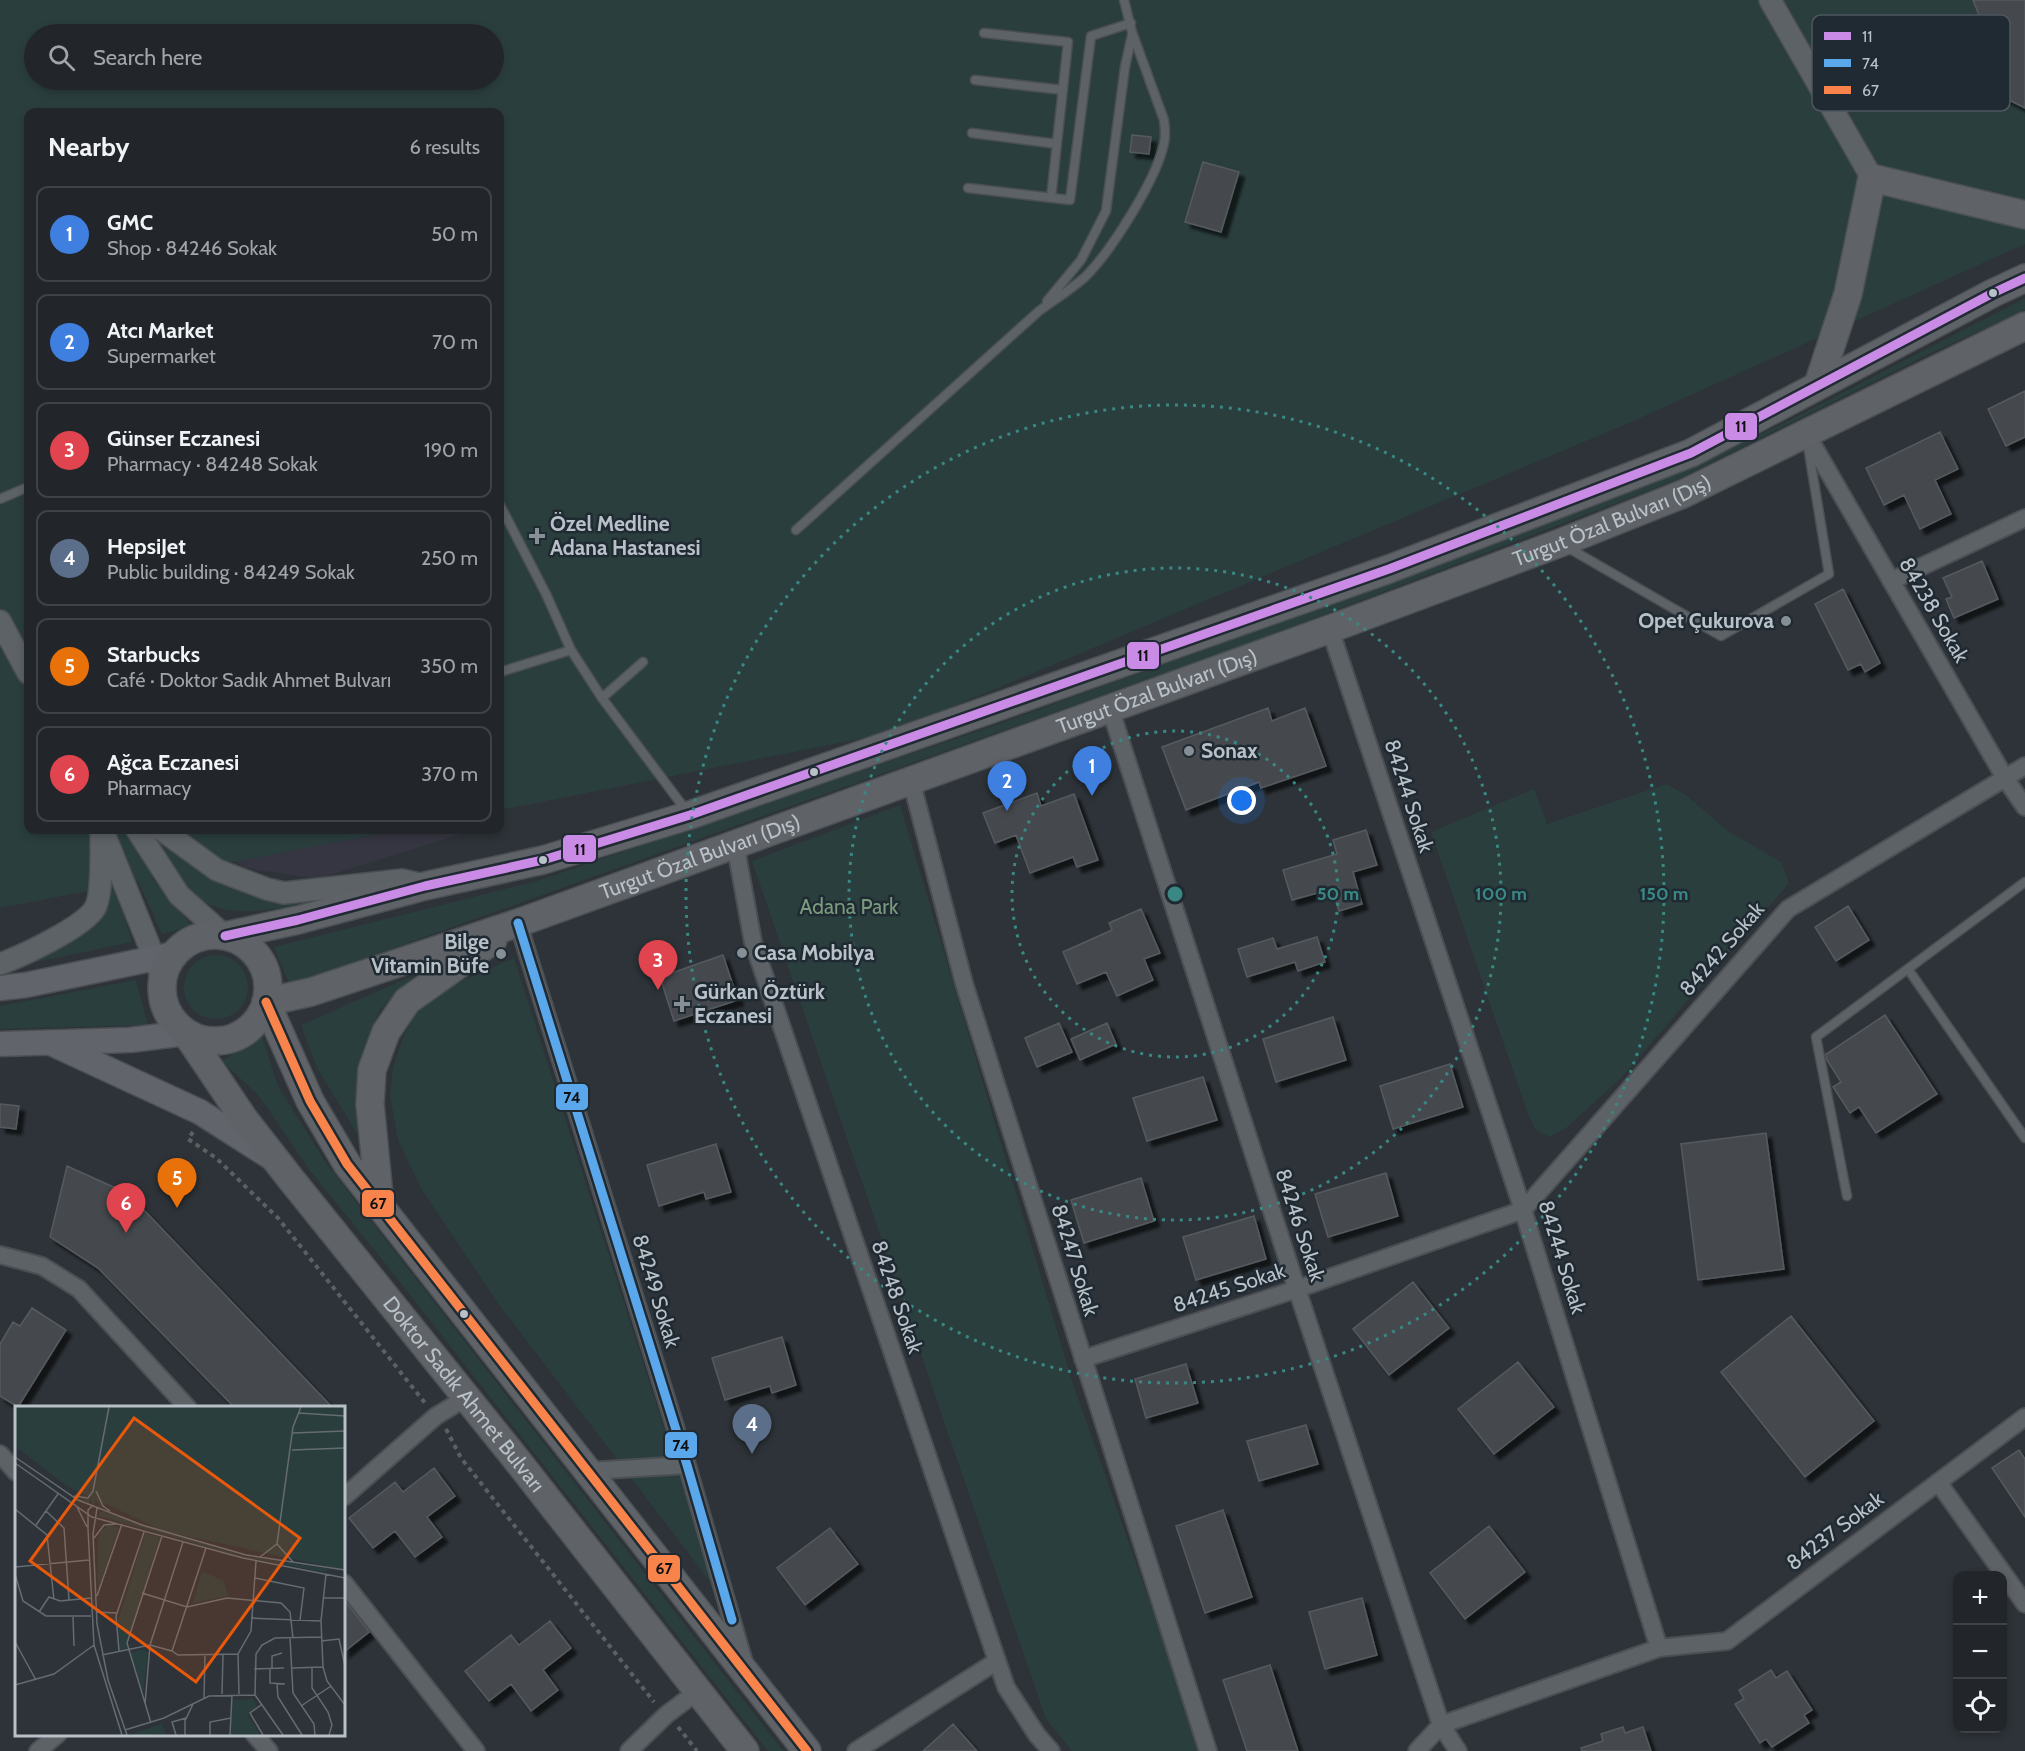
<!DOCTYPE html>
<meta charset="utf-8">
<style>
:root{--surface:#22262a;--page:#2e3236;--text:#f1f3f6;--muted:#a2a5a8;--line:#3f4347;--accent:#878f96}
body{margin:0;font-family:Cabin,sans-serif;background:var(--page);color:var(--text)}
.controls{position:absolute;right:18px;bottom:18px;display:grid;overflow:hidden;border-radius:12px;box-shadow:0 3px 9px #0003}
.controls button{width:54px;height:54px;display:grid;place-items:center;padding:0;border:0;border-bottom:2px solid var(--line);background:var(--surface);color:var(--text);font:30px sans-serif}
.you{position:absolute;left:1242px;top:801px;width:21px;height:21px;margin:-15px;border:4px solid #fff;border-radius:50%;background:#1a73e8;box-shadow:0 0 0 9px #1a73e833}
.badge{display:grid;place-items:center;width:39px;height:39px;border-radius:50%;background:var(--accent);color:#fff;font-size:20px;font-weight:700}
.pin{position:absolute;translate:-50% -50px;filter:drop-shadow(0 2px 3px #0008)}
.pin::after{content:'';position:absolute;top:32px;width:21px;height:18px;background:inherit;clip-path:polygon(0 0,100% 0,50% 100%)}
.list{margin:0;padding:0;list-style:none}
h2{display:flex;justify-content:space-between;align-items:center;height:78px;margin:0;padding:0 24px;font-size:26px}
h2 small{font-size:20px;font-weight:400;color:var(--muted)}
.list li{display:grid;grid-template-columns:39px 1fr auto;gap:18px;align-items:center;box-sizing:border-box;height:96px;margin:0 12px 12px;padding:0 12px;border:2px solid var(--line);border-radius:12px}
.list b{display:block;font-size:22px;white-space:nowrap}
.list p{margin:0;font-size:20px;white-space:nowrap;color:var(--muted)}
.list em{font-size:20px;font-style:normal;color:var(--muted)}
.icon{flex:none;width:33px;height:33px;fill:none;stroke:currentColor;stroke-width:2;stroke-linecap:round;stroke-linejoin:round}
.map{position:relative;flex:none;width:2025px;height:1751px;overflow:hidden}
.search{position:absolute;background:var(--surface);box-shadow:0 3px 9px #0003;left:24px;top:24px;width:480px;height:66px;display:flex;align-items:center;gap:15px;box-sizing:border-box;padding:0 21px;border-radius:33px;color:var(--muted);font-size:22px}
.panel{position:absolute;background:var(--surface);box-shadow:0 3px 9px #0003;left:24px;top:108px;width:480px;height:726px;border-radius:12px}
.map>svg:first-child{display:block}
</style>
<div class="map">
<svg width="2025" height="1751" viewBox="0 0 2025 1751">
<defs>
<filter id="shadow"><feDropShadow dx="5.5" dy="5.5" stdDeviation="1.5" flood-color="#0009"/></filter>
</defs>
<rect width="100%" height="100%" fill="#2d3338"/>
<path fill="#353641" d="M188,830H475L317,879L246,868Z"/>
<path fill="#2b3e3e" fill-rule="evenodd" d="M0,0H2025V244L1629,423L890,733L500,810V112H28V830H398L202,868L328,898C288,906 229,925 195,895C188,889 182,880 176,873L152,878L192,926L162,934L138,881L115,885L132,942L8,968L109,887L0,908ZM34,34H494V80H34Z
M2025,298V310L1927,355L1674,481L1268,636L290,985L274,947L537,881L999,724L1477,551L1672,475L1786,422Z
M1667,784L1687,796L1728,831L1781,862L1789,883L1621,1078L1566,1128L1549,1137L1535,1129L1528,1114L1431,832L1534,789L1547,824Z
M900,805L1072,1381L1202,1751H1072L1046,1719L752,861Z
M184 987a32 32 0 1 1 64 0a32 32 0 1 1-64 0Z
M514,958L715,1588L498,1303L422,1190L398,1140L390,1096L393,1067L403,1038L418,1007L448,987Z
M415,975L379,1011L358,1068L357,1133L317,1068L301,1025Z
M136,980L148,1025L0,1029V1006Z
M262,1037L278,1086L326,1163L783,1751H768L385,1263L311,1172L259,1096L222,1061Z"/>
<path fill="#454a4e" stroke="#555a5f" stroke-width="1.5" filter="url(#shadow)" d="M1973,0H2025V108L1951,71L1966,41L1995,55Z
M1132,135L1151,137L1149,154L1130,152Z
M1203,162L1239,172L1221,232L1185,222Z
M2025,391V437L2006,446L1988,409Z
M1940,432L1958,469L1935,480L1951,514L1920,529L1904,495L1884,505L1866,468Z
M1982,561L1998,599L1954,618L1946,599L1952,597L1943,578Z
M1843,589L1880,663L1865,672L1861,664L1848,670L1815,604Z
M1268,708L1272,721L1305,708L1326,766L1261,788L1259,782L1186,810L1162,747Z
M1037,793L1041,806L1074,794L1098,860L1077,867L1073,857L1030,873L1016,835L995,843L983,813Z
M1366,830L1377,865L1353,872L1362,904L1339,911L1332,889L1292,900L1283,870L1337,854L1333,840Z
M1848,906L1869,940L1836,961L1815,927Z
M1141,909L1160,953L1144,959L1153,980L1117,996L1106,972L1077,984L1063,952L1112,930L1109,923Z
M1317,937L1325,962L1298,971L1295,962L1247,977L1238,949L1273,938L1277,949Z
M723,955L738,1000L674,1021L660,977Z
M1885,1015L1937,1094L1876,1133L1859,1107L1850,1113L1833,1087L1841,1082L1827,1060L1826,1054Z
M1333,1017L1346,1060L1276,1082L1263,1039Z
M1059,1023L1072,1052L1037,1067L1025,1038Z
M1107,1023L1116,1044L1080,1060L1071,1039Z
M1450,1064L1463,1107L1393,1129L1380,1086Z
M1203,1077L1217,1120L1147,1141L1133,1098Z
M0,1104L19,1106L16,1129L0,1127Z
M1766,1133L1784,1269L1698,1280L1681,1144Z
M716,1144L731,1192L706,1199L704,1192L659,1206L647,1165Z
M67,1166L120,1190L146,1212L332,1407H234L98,1268L50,1237Z
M1386,1173L1398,1216L1328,1237L1315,1194Z
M1141,1178L1154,1221L1084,1243L1071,1200Z
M1254,1216L1266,1259L1196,1280L1183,1237Z
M1413,1282L1449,1328L1389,1375L1353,1329Z
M32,1308L66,1330L18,1407L0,1396V1344L13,1322L20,1326Z
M1791,1316L1874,1421L1805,1477L1721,1372Z
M782,1337L796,1385L772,1393L770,1386L725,1400L712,1358Z
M1518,1362L1554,1407L1494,1454L1458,1409Z
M1186,1364L1198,1403L1146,1418L1135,1379Z
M1306,1425L1318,1464L1259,1481L1247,1441Z
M2019,1450L2025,1459V1517L1992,1468Z
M434,1468L455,1496L427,1517L442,1537L415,1557L395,1531L373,1548L349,1518L395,1482L403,1492Z
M1223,1510L1252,1597L1205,1613L1176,1526Z
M1489,1526L1525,1572L1465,1619L1430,1573Z
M830,1528L858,1564L805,1605L777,1568Z
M1362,1598L1377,1655L1325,1669L1309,1612Z
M344,1599L369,1632L344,1652Z
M550,1621L571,1648L543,1670L558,1690L531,1711L511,1684L489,1701L465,1671L511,1635L519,1645Z
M1270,1665L1298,1751H1247L1223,1680Z
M1771,1670L1776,1678L1787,1671L1812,1710L1804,1715L1809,1723L1772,1747L1766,1739L1760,1743L1735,1704L1744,1699L1739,1690Z
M953,1724L977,1751H923Z
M1623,1727L1625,1733L1643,1727L1651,1751H1582L1581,1748L1603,1741L1601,1734Z"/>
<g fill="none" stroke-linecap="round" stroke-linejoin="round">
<g stroke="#4b4f53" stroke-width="11">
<path id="service" d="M984,33L1068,42L1051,198
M975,80L1063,90
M972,133L1057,144
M968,188L1070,200L1091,36L1131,23
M1047,301L1081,260L1106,211L1125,67L1132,35
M0,499L28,487
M500,505L546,594L571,650L602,698L688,813
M796,530L1039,311C1054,300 1070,290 1084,278C1110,253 1157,179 1164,143C1166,136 1165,128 1164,120L1132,32L1124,0
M1565,546L1721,636L1829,574L1808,446
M500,672L571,650
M602,698L643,662
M1908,969L2025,1138
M1847,1196L1816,1037L2025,882"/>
</g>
<g stroke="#4b4f53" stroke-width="20">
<path id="minor" d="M1806,433L2005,778L2025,807
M1891,581L2025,518
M1330,629L1523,1210L1659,1648L1441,1725L1417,1751
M1110,708L1297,1289L1441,1725L1458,1751
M911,780L964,983L1208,1751
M735,843L753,942L1006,1687L1037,1735L1051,1751
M518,923L687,1465L744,1662
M0,1255L42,1266L79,1289L188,1408
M1083,1359L1297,1289L1523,1210L1788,909L2025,766
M0,1454L16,1472
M588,1471L687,1465
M1938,1482L2025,1604
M344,1497L436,1416L466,1398
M344,1583L476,1751
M1659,1648L1727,1641L2025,1417
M254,1734L269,1751
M38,1751L58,1734
M629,1751L666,1715L698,1691
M856,1751L997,1661"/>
</g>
<g stroke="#4b4f53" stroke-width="24">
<path id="tertiary" d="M1770,0L1872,178
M0,621L28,673
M137,830L179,895L225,936
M162,830L217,870L267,889L284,893L402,880L419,884
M105,836L163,980
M0,964C22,956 84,927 95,908C103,894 101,847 101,830"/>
</g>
<g stroke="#4b4f53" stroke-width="27">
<path id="secondary" d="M0,988L26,985L175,954
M51,1043L200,1112L269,1156
M0,1044L130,1040L186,1033"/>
</g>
<g stroke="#4b5055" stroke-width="30">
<g id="primary">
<path d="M1818,385L1848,294L1872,178L2025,215"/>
<circle cx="215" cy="988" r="53"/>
<path d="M225,936L298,920L425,886L543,860L690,815L1389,569L1691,453L1993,293L2025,278"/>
<path id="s1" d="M266,1002L311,992L518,923L1330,629L1560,543L1683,494L2025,326"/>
<path d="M266,1002L310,1101L347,1164L807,1751"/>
<path id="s2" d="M186,1033L244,1119L290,1178L516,1459L745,1751"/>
<path d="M380,1206L370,1104L372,1070L386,1032L407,1001L493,940"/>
</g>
</g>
<path stroke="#5b6063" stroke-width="4" stroke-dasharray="4.5 4.5" stroke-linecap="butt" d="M193,1132L188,1139L216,1158L278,1218L425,1403
M446,1429L461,1458L654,1702
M678,1727L697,1751"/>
<use href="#service" stroke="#5d6266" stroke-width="8"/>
<use href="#minor" stroke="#5d6266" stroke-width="16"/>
<use href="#tertiary" stroke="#5d6266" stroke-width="21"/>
<use href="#secondary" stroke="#61656b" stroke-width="24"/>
<use href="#primary" stroke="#5f6368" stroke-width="27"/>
<g stroke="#202a32" stroke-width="14">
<path id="bus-1" d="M225,936L298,920L425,886L543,860L690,815L1389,569L1691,453L1993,293L2025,278"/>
</g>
<g stroke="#202a32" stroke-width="14">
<path id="bus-2" d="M518,923L687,1465L732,1620"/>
</g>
<g stroke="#202a32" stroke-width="14">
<path id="bus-3" d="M266,1002L310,1101L347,1164L807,1751"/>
</g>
<use href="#bus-1" stroke="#ca8be6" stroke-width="9"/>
<use href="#bus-2" stroke="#5aa8eb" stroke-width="9"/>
<use href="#bus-3" stroke="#f8844c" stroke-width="9"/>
</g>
<g fill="none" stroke="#398884" stroke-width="3" stroke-dasharray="3 6">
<circle cx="1175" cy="894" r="163"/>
<circle cx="1175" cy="894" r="326"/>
<circle cx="1175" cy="894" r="489"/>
</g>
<g fill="#b8c0c8" stroke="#202a32" stroke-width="2">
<circle cx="1993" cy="293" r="5"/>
<circle cx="814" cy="772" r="5"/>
<circle cx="543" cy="860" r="5"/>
<circle cx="464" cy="1314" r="5"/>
</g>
<g fill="#878f96" stroke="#202a32" stroke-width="2">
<path d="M534 527h6v6h6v6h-6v6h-6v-6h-6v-6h6z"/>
<circle cx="1786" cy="621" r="6"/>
<circle cx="1189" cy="751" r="6"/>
<circle cx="742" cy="953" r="6"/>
<circle cx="501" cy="954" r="6"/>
<path d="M679 995h6v6h6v6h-6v6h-6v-6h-6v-6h6z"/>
</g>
<g text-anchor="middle" stroke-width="5" stroke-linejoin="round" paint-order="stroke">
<g font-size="21" fill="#b8c0c8" stroke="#202a32">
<text dy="7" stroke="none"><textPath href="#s1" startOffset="1430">Turgut Özal Bulvarı (Dış)</textPath></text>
<text transform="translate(1934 610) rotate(60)" y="7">84238 Sokak</text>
<text dy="7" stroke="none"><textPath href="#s1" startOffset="944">Turgut Özal Bulvarı (Dış)</textPath></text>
<text transform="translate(1409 796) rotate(72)" y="7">84244 Sokak</text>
<text dy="7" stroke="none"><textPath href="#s1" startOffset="458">Turgut Özal Bulvarı (Dış)</textPath></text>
<text transform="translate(1722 949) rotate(-49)" y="7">84242 Sokak</text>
<text transform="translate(1300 1225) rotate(72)" y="7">84246 Sokak</text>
<text transform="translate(1562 1257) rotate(73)" y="7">84244 Sokak</text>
<text transform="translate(1075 1260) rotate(73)" y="7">84247 Sokak</text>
<text transform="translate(1229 1288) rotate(-18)" y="7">84245 Sokak</text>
<text transform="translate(656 1291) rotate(73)" y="7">84249 Sokak</text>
<text transform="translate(897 1297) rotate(71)" y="7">84248 Sokak</text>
<text dy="7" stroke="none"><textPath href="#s2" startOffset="456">Doktor Sadık Ahmet Bulvarı</textPath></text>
<text transform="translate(1835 1531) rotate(-37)" y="7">84237 Sokak</text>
</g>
<g font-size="21" font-weight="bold" fill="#b8c0c8" stroke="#202a32" text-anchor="start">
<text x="550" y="531">Özel Medline<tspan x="550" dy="24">Adana Hastanesi</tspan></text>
<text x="1774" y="628" text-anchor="end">Opet Çukurova</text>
<text x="1201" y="758">Sonax</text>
<text x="489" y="949" text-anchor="end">Bilge<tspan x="489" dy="24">Vitamin Büfe</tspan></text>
<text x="754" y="960">Casa Mobilya</text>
<text x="694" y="999">Gürkan Öztürk<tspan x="694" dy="24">Eczanesi</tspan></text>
</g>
<g font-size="21" fill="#799b7d" stroke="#202a32">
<text x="849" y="914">Adana Park</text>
</g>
</g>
<g transform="translate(15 1406)">
<rect width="330" height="330" fill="#2d3338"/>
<path d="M0,1H330V164L148,125L85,95L87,102L80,93V99L77,98L76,91L74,97L62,91H75L53,81L0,40ZM85,105L228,150L315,163L310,166L228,151L84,110ZM94,119L104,121L83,184V134L86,125ZM130,127L145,131L111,243L104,245L103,215ZM187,165L209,175L213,190L178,197ZM126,243L133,247L128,287L116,247ZM238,293L242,301L233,309L245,329H216L217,294ZM147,318L151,329H119L120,327Z" fill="#2b3e3e"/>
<path fill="none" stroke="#656b72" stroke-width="1.5" d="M284,7L330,10M278,27L330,25M277,44L330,42M0,51L63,94L127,119L231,149L330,164M0,57L77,111L228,152L330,172M81,85L88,100L95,105M59,90L73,92L78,85L94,1M77,100L73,104V123L79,239L107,329M62,101L72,121M82,102L78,128L82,218L93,274L112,329M0,103L32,129L39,194M31,105L49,122L54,194M21,119L43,88M79,132L89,119L101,118M262,138L278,21L286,1M245,151L262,138L278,156M0,161L74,154M0,168L8,195L31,210H76M311,168L306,215L308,261L312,275L330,299M240,172L289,182L285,214M127,187L172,201L212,192L266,197L275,206L278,232M82,190L107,118M308,192H330M24,206L34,191L45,195L76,192M81,206L102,207M58,211L59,240M236,212L306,215M275,232L278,287L299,318L300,329M306,235L324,233L330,260M0,236L21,274M104,245L101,210L129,126M157,245L163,249L223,248M87,249L135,239L157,245L191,142M297,261V282L313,306L317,319L314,329M255,262V277L270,278M257,262V250L267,247M277,262L308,261M239,263L269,262M262,278L263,291L287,329M0,279L39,268L79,239M207,288L208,248M224,288L223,248L236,225L241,155M189,292L190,248M130,298L135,239L168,136M246,299L235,307L248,329M286,300L316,280M136,317L112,237L147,130M110,324L149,312L194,290L240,289M161,329L157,316L171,312M170,329V315L178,298M195,329V316L216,312M215,329L217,289M268,329L240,289L241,248L247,239L260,232L306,231"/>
<path fill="#e8590c" fill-opacity="0.15" stroke="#e8590c" stroke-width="3" d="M119,12L285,132L181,276L15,155Z"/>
<rect width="330" height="330" fill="none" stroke="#b8c0c8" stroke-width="3"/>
</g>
<rect x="1812" y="15" width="198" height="96" rx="9" fill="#202a32" stroke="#4e575f" stroke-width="1.5"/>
<rect x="1824" y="32" width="27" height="8" fill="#ca8be6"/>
<rect x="1824" y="59" width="27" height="8" fill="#5aa8eb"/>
<rect x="1824" y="86" width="27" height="8" fill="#f8844c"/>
<g font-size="16" fill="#b8c0c8">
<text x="1862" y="42">11</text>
<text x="1862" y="69">74</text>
<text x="1862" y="96">67</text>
</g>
<circle cx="1175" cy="894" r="9" fill="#398884" stroke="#202a32" stroke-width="3"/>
<g font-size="18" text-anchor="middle" font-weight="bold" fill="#398884" stroke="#202a32" stroke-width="5" stroke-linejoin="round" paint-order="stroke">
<text x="1338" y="900">50 m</text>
<text x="1501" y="900">100 m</text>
<text x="1664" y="900">150 m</text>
</g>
<g stroke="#202a32" stroke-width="2">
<rect x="1724" y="412" width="34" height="29" rx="6" fill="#ca8be6"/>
<rect x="1126" y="641" width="34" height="29" rx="6" fill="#ca8be6"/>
<rect x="562" y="834" width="35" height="29" rx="6" fill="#ca8be6"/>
<rect x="555" y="1083" width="34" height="28" rx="6" fill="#5aa8eb"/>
<rect x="361" y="1189" width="34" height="29" rx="6" fill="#f8844c"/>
<rect x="664" y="1431" width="34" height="28" rx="6" fill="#5aa8eb"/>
<rect x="647" y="1554" width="34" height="29" rx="6" fill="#f8844c"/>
</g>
<g font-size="16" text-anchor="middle" font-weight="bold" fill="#111">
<text x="1741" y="432">11</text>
<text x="1143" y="661">11</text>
<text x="580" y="855">11</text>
<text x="572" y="1103">74</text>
<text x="378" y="1209">67</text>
<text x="681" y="1451">74</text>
<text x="664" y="1574">67</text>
</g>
</svg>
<div class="controls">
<button>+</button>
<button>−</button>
<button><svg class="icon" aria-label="locate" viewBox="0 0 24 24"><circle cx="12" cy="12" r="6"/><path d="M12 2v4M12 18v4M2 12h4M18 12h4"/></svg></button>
</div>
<div class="you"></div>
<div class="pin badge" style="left:1092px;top:796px;background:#3f7fe0">1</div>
<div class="pin badge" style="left:1007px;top:811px;background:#3f7fe0">2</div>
<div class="pin badge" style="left:658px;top:990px;background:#e0444e">3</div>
<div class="pin badge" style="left:752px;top:1454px;background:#5c6f8a">4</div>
<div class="pin badge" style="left:177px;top:1208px;background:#e8710a">5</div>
<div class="pin badge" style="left:126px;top:1233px;background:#e0444e">6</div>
<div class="search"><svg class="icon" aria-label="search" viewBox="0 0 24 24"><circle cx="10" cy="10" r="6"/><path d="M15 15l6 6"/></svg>Search here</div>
<section class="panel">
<h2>Nearby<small>6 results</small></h2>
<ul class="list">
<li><span class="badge" style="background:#3f7fe0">1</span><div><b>GMC</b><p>Shop · 84246 Sokak</p></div><em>50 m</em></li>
<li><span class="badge" style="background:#3f7fe0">2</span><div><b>Atcı Market</b><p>Supermarket</p></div><em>70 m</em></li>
<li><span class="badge" style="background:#e0444e">3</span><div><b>Günser Eczanesi</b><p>Pharmacy · 84248 Sokak</p></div><em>190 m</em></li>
<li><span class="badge" style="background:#5c6f8a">4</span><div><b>HepsiJet</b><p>Public building · 84249 Sokak</p></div><em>250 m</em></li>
<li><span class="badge" style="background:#e8710a">5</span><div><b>Starbucks</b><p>Café · Doktor Sadık Ahmet Bulvarı</p></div><em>350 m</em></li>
<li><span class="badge" style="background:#e0444e">6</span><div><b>Ağca Eczanesi</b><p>Pharmacy</p></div><em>370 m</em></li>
</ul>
</section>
</div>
